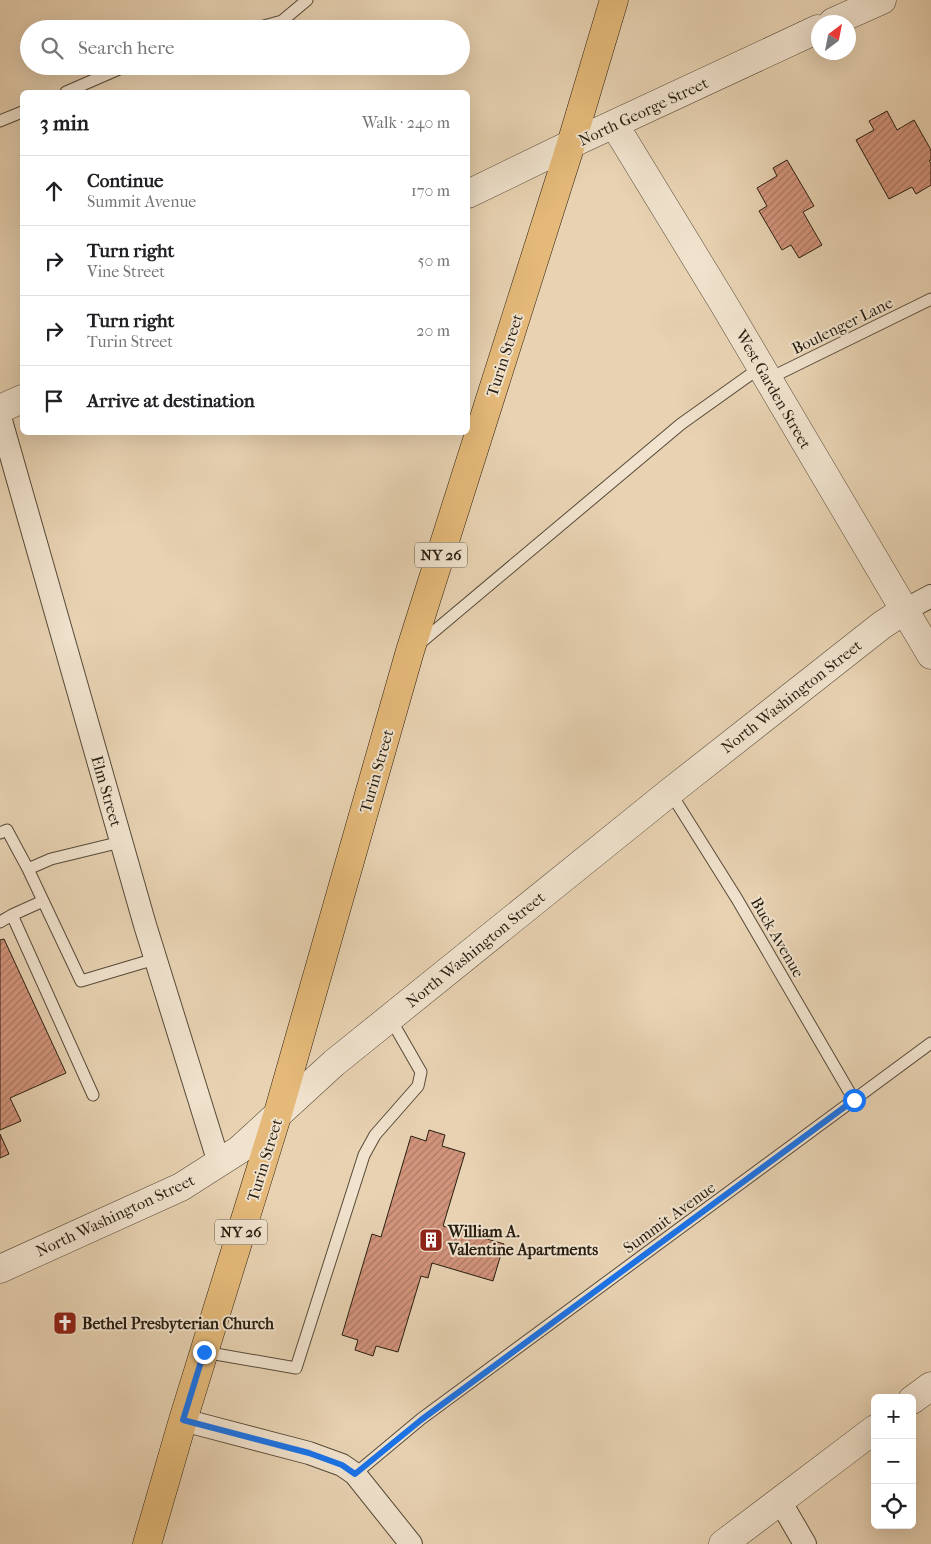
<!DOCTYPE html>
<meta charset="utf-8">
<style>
:root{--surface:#fff;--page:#f2f2f2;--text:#202124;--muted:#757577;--line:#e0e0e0}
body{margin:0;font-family:"IM FELL French Canon",serif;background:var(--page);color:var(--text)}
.controls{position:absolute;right:15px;bottom:15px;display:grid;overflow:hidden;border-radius:8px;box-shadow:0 5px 20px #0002}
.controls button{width:45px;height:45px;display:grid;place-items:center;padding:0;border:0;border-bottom:1px solid var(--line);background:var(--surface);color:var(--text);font:25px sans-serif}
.compass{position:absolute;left:811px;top:15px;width:45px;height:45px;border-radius:50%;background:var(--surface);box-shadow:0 5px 20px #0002;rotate:32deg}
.stop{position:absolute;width:15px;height:15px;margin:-11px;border:4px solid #1a73e8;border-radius:50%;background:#fff}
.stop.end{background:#1a73e8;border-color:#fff;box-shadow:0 1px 5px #0008}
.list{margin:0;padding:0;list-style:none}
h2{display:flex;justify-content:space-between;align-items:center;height:65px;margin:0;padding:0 20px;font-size:21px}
h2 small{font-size:16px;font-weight:400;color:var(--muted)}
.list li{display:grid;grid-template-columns:32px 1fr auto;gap:15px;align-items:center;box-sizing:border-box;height:70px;padding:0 20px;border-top:1px solid var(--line)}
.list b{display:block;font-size:19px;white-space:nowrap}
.list p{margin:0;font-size:16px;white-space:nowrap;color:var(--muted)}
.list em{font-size:16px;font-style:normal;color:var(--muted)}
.icon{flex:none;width:28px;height:28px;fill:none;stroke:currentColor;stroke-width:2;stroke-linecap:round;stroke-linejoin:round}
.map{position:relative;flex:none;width:931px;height:1544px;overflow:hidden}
.search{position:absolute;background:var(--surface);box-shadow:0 5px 20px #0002;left:20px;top:20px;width:450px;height:55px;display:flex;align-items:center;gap:12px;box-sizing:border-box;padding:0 18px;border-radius:28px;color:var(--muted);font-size:19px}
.panel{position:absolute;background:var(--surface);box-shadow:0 5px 20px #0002;left:20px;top:90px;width:450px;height:345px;border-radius:8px}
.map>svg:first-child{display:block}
</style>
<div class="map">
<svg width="931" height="1544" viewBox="0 0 931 1544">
<defs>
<pattern id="building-hatch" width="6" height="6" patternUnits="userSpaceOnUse" patternTransform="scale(1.25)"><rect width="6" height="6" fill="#d3947c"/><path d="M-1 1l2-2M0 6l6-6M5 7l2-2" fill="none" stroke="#ab7864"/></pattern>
</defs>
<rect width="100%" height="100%" fill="#e8d2b2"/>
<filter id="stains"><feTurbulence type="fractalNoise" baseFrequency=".004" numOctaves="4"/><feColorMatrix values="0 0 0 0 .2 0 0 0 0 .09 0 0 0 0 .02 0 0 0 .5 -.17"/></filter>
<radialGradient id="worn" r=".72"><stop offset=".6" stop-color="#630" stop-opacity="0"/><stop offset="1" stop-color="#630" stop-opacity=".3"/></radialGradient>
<path fill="url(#building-hatch)" stroke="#261d10" d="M887,111L897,130L914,120L931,150V160L929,161L931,163V185L916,194L912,187L889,199L856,140L874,130L869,121Z
M787,160L814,206L803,212L822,245L799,258L791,245L782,250L759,211L767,206L757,188L777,176L773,168Z
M4,939L66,1073L10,1098L21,1121L0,1130V940Z
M429,1130L445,1135L442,1146L465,1153L443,1226L504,1244L493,1281L432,1263L428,1278L421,1276L398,1352L376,1346L373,1356L355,1350L358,1340L342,1335L372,1234L381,1237L411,1136L426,1141Z
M0,1134L9,1154L0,1158Z"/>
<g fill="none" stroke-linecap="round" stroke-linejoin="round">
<g stroke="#564a38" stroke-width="13">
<path id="service" d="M253,29L282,21L307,0
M66,92L126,66
M0,121L22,112
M768,379L931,299
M419,644L681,424L761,367
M670,792L737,899L854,1100
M0,833L7,830L28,869
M121,842L51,859L28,869L81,981L155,959
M12,915L43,901
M0,922L12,915L93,1095
M204,1352L296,1368L364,1155L375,1135L418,1086L421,1072L390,1018
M355,1474L421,1419L931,1043"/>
</g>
<g stroke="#564a38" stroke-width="24">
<path id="minor" d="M0,417L145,925L219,1163
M905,610L931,596
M183,1420L309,1453L342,1465L355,1474L411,1544
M780,1501L805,1544"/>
</g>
<g stroke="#564a38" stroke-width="29">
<path id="tertiary" d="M833,22L882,0
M614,124L725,306L931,655
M468,194L571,144L818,29
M0,409L22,399
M0,1269L181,1187L239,1150L334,1063L670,792L882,625L905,610
M912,1400L931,1386
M723,1544L875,1429"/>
</g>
<g stroke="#261d10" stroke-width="29">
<path id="primary" d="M147,1544L183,1420L278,1113L410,651L571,144L614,0"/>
</g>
<use href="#service" stroke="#f0e2cd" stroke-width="11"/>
<use href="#minor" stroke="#f0e2cd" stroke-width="22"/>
<use href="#tertiary" stroke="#f0e2cd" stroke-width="28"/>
<use href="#primary" stroke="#e4b979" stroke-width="28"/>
</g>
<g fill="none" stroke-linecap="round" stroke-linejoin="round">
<path stroke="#1a73e8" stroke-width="6" d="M204,1352L183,1420L309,1453L342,1465L355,1474L421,1420L854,1100"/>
</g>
<defs>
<g id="building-square" transform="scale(1.25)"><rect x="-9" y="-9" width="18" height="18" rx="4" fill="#8f2418" stroke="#f0e2cd"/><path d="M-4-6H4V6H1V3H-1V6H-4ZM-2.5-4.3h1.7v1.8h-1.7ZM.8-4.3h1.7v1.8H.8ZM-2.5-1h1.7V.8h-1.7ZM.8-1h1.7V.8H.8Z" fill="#fff"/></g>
<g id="church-square" transform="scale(1.25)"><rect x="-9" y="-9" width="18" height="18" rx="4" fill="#8f2418" stroke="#f0e2cd"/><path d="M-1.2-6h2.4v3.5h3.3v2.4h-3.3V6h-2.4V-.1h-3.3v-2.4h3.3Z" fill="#fff"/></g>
</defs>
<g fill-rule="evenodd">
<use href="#building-square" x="431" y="1240"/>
<use href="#church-square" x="65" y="1323"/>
</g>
<g text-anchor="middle" stroke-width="4" stroke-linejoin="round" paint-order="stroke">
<g fill="#f0e2cd" stroke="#635849" stroke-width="1">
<rect x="415" y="542.5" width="52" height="25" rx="4"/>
<rect x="215" y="1219.5" width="52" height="25" rx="4"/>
</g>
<g font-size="15" font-weight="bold" fill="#261d10">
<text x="441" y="560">NY 26</text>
<text x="241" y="1237">NY 26</text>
</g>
<g font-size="16" fill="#261d10" stroke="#f0e2cd">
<text transform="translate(643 111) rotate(-25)" y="6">North George Street</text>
<text transform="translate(842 325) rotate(-26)" y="6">Boulenger Lane</text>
<text transform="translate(504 355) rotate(-72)" y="6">Turin Street</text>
<text transform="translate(774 389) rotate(60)" y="6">West Garden Street</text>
<text transform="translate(791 696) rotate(-38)" y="6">North Washington Street</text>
<text transform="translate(376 771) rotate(-74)" y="6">Turin Street</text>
<text transform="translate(107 791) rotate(74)" y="6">Elm Street</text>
<text transform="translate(778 937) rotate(60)" y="6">Buck Avenue</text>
<text transform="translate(475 949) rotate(-39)" y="6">North Washington Street</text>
<text transform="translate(264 1160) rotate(-73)" y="6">Turin Street</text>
<text transform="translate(115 1215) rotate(-25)" y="6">North Washington Street</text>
<text transform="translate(669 1217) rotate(-36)" y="6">Summit Avenue</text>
</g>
<g font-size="16" font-weight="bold" fill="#261d10" stroke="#f0e2cd" text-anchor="start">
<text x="448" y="1237">William A.<tspan x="448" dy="18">Valentine Apartments</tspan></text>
<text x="82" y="1329">Bethel Presbyterian Church</text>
</g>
</g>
<rect width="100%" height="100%" filter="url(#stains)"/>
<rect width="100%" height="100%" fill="url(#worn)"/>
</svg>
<div class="controls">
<button>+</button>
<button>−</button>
<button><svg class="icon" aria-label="locate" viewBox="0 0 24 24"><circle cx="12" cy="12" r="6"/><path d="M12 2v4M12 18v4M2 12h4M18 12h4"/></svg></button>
</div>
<svg class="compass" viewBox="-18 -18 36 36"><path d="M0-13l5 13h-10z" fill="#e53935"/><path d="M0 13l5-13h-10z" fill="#757577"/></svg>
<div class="stop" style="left:854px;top:1100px"></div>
<div class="stop end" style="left:204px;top:1352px"></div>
<div class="search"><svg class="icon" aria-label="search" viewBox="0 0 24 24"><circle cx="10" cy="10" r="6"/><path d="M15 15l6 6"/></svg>Search here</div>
<section class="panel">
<h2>3 min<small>Walk · 240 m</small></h2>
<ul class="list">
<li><svg class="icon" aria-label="ahead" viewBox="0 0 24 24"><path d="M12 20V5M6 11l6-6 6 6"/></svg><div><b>Continue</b><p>Summit Avenue</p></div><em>170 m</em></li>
<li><svg class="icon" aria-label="right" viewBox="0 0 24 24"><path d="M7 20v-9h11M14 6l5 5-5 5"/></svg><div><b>Turn right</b><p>Vine Street</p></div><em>50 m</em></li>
<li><svg class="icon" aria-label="right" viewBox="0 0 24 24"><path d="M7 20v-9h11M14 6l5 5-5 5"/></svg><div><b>Turn right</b><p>Turin Street</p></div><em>20 m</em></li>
<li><svg class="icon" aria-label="arrive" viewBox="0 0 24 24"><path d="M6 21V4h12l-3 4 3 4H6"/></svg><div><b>Arrive at destination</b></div></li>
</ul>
</section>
</div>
